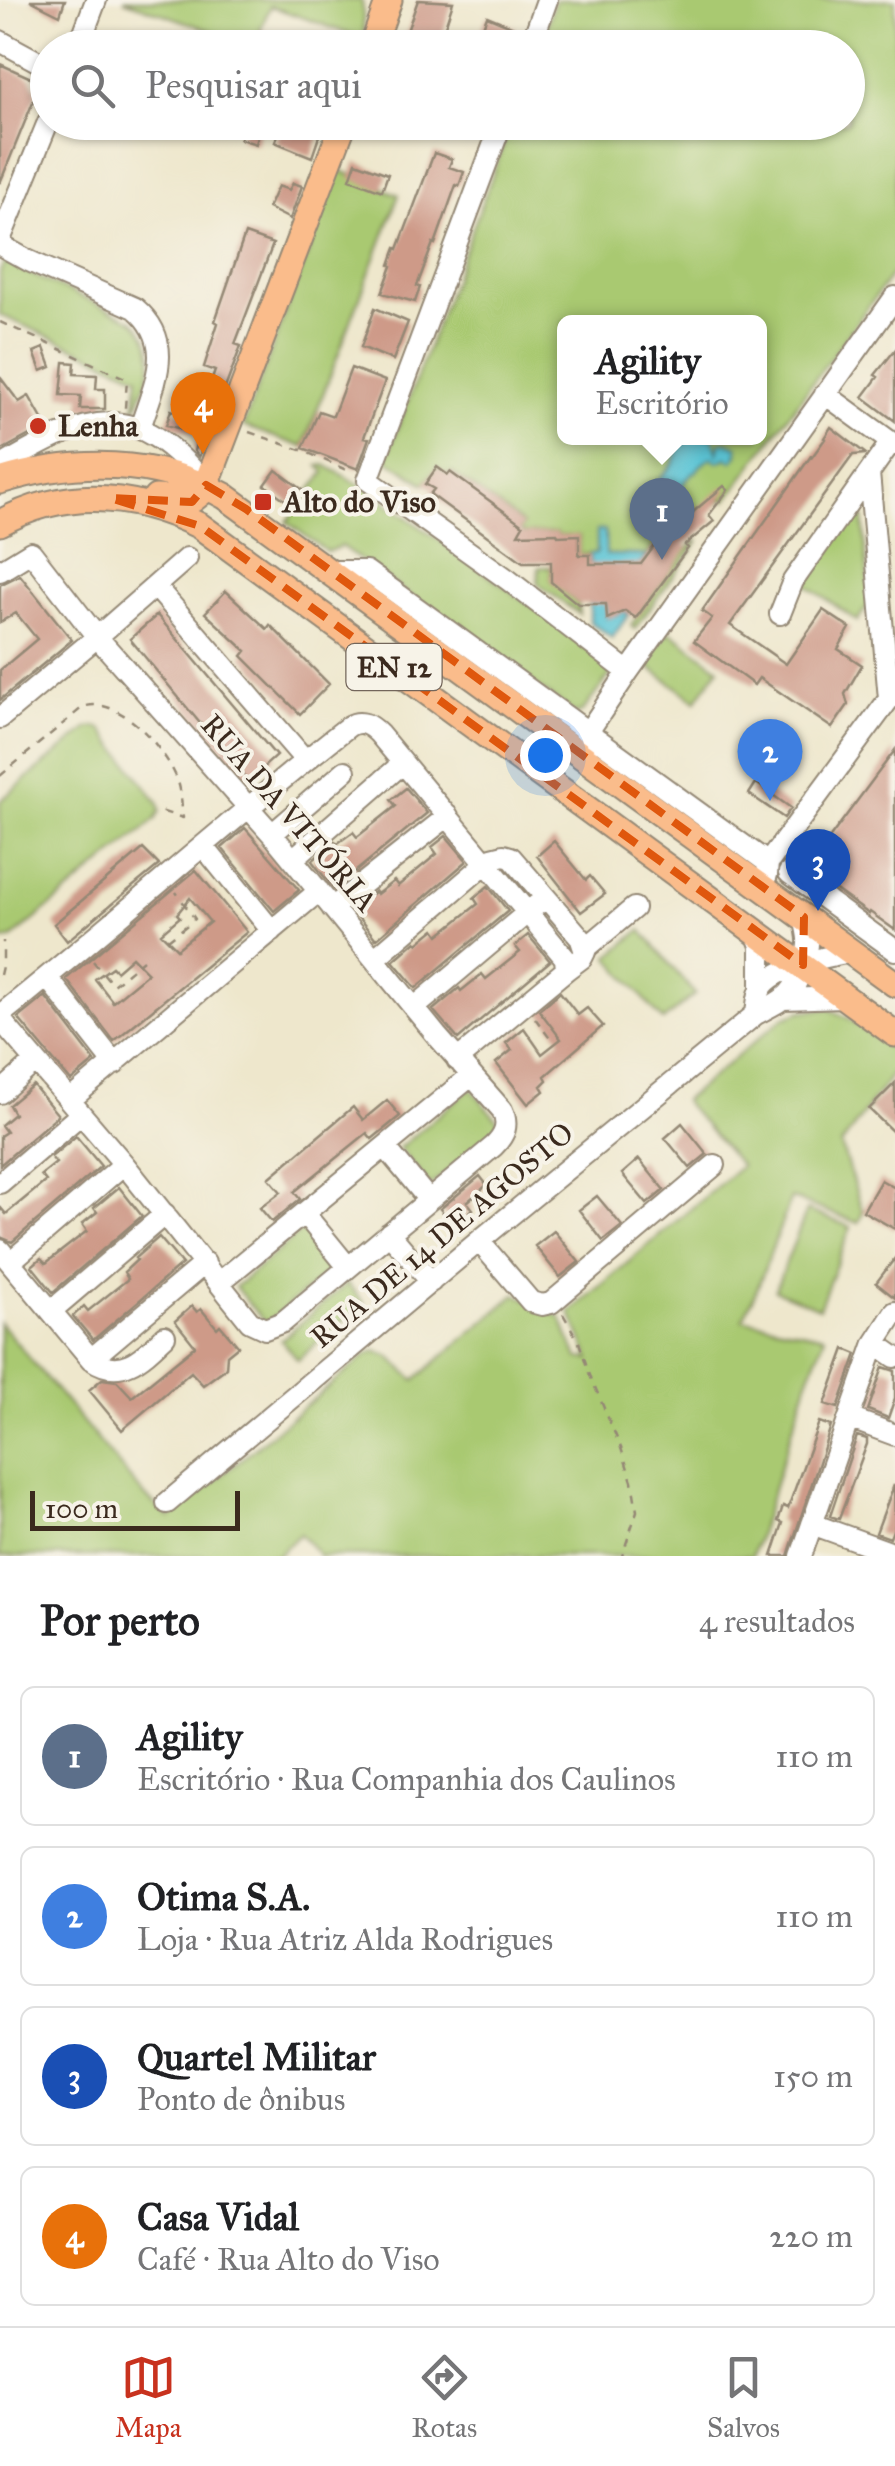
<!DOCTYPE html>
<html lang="pt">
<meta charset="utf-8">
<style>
:root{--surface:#fff;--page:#f6f6f6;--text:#202124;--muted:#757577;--line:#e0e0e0;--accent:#c8321e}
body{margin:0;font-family:"IM FELL Great Primer",serif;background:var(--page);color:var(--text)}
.scale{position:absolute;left:30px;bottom:25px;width:210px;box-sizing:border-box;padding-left:10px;border:5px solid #3b2a1e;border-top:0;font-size:28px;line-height:35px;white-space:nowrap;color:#3b2a1e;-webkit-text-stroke:8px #f7f3e8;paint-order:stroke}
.you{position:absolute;left:545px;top:755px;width:35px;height:35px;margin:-25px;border:8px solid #fff;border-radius:50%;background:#1a73e8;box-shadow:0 0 0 15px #1a73e833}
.badge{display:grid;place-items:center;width:65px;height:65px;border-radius:50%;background:var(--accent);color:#fff;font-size:32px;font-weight:700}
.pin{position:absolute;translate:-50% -82px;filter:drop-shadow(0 2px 5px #0008)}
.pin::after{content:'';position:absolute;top:52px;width:35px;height:30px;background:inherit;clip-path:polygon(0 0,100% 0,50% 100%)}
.popup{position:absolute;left:557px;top:315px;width:210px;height:130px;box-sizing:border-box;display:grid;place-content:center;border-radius:15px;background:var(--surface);filter:drop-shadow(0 2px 8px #0005);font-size:32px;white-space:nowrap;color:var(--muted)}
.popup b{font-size:38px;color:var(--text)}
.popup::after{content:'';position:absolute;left:50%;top:100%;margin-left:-20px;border:20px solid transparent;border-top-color:var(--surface)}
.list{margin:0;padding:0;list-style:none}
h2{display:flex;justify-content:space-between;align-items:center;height:130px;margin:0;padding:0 40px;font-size:42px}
h2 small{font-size:32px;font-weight:400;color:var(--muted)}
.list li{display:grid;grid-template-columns:65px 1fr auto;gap:30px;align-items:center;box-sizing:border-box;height:140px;margin:0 20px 20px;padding:0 20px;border:2px solid var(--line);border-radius:15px}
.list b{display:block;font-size:38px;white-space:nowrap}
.list p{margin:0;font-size:32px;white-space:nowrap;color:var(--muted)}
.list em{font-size:32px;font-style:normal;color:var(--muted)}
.icon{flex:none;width:55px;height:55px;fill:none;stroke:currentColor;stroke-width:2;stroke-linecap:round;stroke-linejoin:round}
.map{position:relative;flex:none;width:895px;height:1556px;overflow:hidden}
.search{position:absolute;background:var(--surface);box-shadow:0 2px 8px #0004;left:30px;right:30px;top:30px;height:110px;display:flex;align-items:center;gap:25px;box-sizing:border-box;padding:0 35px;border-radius:55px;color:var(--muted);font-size:38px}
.sheet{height:770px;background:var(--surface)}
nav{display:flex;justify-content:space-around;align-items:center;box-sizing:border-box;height:140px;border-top:2px solid var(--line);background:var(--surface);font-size:28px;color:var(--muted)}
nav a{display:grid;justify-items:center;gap:5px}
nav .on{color:var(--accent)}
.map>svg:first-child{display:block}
</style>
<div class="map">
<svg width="895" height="1556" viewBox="0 0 895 1556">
<rect width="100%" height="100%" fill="#f7f3e8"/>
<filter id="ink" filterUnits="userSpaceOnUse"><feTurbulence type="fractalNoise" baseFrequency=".01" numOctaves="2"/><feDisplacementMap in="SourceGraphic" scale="20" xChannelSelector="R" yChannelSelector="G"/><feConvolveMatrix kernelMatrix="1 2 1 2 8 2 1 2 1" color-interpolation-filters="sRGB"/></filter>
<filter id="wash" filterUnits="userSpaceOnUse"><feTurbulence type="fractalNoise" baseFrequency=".0048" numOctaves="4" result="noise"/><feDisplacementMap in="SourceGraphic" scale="40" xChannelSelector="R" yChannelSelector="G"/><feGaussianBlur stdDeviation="2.25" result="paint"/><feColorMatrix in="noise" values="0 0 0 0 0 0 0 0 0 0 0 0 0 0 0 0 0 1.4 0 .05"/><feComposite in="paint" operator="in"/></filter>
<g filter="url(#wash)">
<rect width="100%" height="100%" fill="#eee7cc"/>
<path fill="#a9c971" stroke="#727a48" stroke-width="2.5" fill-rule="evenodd" d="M124,0H362L364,32L361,38L270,6L254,46Z
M555,0H895V270L726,501L722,499L718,503L697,508L671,531L673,537L664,532L647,555H605L604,530L597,553L579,555V536H558L557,533L525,534L520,531L523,524L451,472L448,475L437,467L425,484L388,460L387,457L512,123L848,122V48L540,47ZM564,322H760V438H564Z
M339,170L399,195L303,447L243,426Z
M4,262L133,320C165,351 149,377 134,412L139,376L0,315V272Z
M325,465L367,489L566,630L613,671L582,712L576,714L341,546L327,552L287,522L325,472L319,466Z
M855,513L861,514L863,518L870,603L857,621L804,583L851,514Z
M697,540L698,542L635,629L631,626L636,618L687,549Z
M539,567H551L552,582L578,604L579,614L538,584Z
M669,631L719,668L696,701L649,667L648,659Z
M96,727L102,729L158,802L160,811L155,820L11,939L0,940V801L88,728Z
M641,930L695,994L663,1021L609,957Z
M829,1009L848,1018L895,1052V1070L841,1145L863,1213L858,1223L791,1198L757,1289L743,1319L825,1336L807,1383L752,1556H320L300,1534L276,1556H0V1323L143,1494L170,1518L368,1354L376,1351L389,1356L415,1380L516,1294L560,1317L578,1358L590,1359L570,1312L741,1166L683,1101L783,1018L802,1011Z
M471,1088L502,1126L430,1186L399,1148Z
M807,1210L851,1227L819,1308L775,1290Z
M305,1228L336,1266L266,1324L235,1287Z
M347,1283L364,1303L298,1360L281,1340Z"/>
<path fill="#5bc5d5" stroke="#4b787a" stroke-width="2.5" d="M688,438H713L718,453L720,443L726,442L738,447V455L732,461L727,458L718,462L711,457L700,466L696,472L692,473C680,487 673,505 651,508L647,500L648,492L673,464L679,448Z
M605,530L606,555H647L637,569L605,565L607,618L625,611L629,614L612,638L590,622V554L597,553V531Z"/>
<g id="blocks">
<path fill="#ce9a88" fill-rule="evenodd" d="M30,0H65L60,15Z
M418,0L453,2L438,48H401Z
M487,16L516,28L512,39L502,35L497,48H475Z
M261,31L306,45L305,48H264L257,45Z
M0,64L31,78L37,92L0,183Z
M245,122H262L256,144L240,139Z
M291,122H324L312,157L275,142L282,126L289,129Z
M434,153L452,159L449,167L464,172L459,186L456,185L435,244L433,243L417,286L420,287L415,302L382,293L392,266L390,265L396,248L398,249Z
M356,162L388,174L382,191L350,179Z
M293,183L302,186L290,219L268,208L278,186L289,190Z
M245,234L273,244L235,344L241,346L199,457L194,451L199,434L166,425L171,410L198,418L215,371L204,367L218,323L215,321Z
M375,308L408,322L393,360L361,347Z
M44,348L51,367L41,371L34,352Z
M895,350V421L863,397L878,377L875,375Z
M64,362L75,363L74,374L97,375L96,389H105V409H80L81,396L61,395Z
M351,368L385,381L364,437L369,438L358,469L303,448L319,411L333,416Z
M0,377L19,402L29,396L46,426L0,451Z
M831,427L866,454L853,455L730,625L786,664L823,610L850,628L838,649L862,665L845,694L848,705L832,728L759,678L754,685L694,641L712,618L702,611L811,456L812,457L825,439L824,438Z
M437,467L448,475L450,472L523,525L518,534L557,533L558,536L579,535V555H590V564H641L665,532L668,533L724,486L728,490L709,515L714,521L685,545L688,548L636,618L625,611L607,619L606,604H578L551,582V562H523L430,494L434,489L425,484Z
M276,470L303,490L292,505L265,485Z
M20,575L72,640L0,700V670L37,639L16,613L0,622V585Z
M226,591L267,629L270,625L329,684L300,714L242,656L246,651L205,613Z
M157,615L276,756L248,781L130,639Z
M895,750V930L870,912L869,914L804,867L825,839L828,840Z
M756,783L791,808L784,818L749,794Z
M406,788L427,813L334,889L312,861L335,841L338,843L353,832L357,837L396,806L391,800Z
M245,828L299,890L274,911L222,848Z
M446,836L467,861L376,939L352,910L375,891L377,894L394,881L398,886L437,854L432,847Z
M554,841L586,880L590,876L605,894L581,912L537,856Z
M143,849L159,865L67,941L54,924Z
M196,870L247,932L114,1041L66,979ZM190,898L210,922L177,949L161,933L180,917L177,914ZM132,957L148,973L113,1002L95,979L112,967L116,971Z
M488,886L508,911L416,988L393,961L416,941L418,943L435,929L439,935L478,904L474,898Z
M528,935L550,961L458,1039L433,1010L459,988L461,991L482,974L486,979L520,952L515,946Z
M560,992L578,1015L587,1008L603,1026L545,1076L547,1080L541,1086L544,1091L528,1104L496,1063L512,1050L506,1043L524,1028L542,1054L561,1039L539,1010Z
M45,996L95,1061L71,1081L18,1018Z
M895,1083V1134L869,1109Z
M33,1085L58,1115L0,1165V1136L6,1132L1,1125L14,1114L9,1105Z
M387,1100L400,1116L372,1139L367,1133L294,1192L300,1199L272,1222L260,1208L281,1192L269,1178L353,1107L363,1120Z
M682,1123L707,1154L690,1168L665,1138Z
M76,1136L101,1166L12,1242L0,1237V1207L6,1214L46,1181L41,1175L56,1163L51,1157Z
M639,1159L664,1190L647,1204L622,1174Z
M480,1176L487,1185L467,1202L473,1209L454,1225L440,1209Z
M881,1180L895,1188V1229L863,1211Z
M119,1187L142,1216L53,1292L32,1266L41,1258L46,1263L87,1231L82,1224L97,1212L94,1208Z
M597,1196L622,1226L603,1241L579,1210Z
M554,1231L579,1262L560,1277L535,1246Z
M159,1237L182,1264L93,1340L73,1316L84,1306L88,1311L128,1279L124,1272L137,1260L135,1258Z
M895,1258V1298L876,1283Z
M192,1306L197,1312L201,1309L217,1328L220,1325L238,1346L227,1355L226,1368L203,1385L191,1372L122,1430L89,1390L102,1379L117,1381L132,1397L195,1346L175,1321Z
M845,1349L857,1354L838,1408L825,1404Z
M883,1367L895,1371V1398L888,1418L868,1410Z
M819,1422L831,1426L788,1556H772L783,1523L778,1521L783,1506L788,1508Z
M857,1436L867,1439V1444L839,1519L830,1516Z
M894,1485L895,1525L890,1538L876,1533Z"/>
</g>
</g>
<g filter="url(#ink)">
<use href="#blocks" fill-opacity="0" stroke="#948875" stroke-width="2.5"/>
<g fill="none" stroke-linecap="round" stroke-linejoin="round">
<g stroke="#948875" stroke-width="24">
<path id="minor" d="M0,41L48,67
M78,48L96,0
M530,48L547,0
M502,122L368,480L507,579L628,672
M0,240L48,122
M0,245L29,261L135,308C177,343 154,384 140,428
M825,394L895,445
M0,467C88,415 134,396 206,485
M0,571L31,552L97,637L187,558
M330,571H366L768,863
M155,586L305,760
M780,614L793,581L869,473
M889,699L869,473L891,442
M0,718L97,637L272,834L437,1036L502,1110C509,1125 505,1135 494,1146L283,1322L265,1329L250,1322L124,1164L0,1019
M586,756L588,732L628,672L895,297
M272,834L345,771
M204,847L272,931
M293,859L403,763
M789,873L895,950
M767,875L768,863L895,691
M332,908L448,816
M756,933L761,946V988
M585,949L634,908
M374,959L492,858L504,855L511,857L580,937L585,952L582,958L566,970
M47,977L115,1064
M783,999L844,997
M414,1008L539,903
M756,1014C757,1007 757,996 761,989C773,967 828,956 852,952
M0,1015C118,921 230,819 349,726C361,719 370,725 379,734L565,958L566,970L457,1060
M0,1093L36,1061
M70,1100L319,891
M386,1148L428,1199
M0,1183L81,1114
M304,1213L348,1267
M389,1233L431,1282
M479,1241L531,1302L542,1305L551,1303L715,1165
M0,1250L91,1359C121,1380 143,1357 165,1336
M10,1262L124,1164
M220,1282L471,1076
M51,1311L165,1214
M875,1343L895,1357
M91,1359L205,1263
M849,1418L895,1435
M167,1503L479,1241L756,1014C785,999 793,997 804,964C810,943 809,939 804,917
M812,1524L895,1554
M801,1556L875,1343L895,1312"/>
</g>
<g stroke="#948875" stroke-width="29">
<path id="major" d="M372,48L389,0
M0,481C74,458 156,458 225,496L895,984
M156,498L192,500L202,492L206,485L344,122
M0,523C66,487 134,493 200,526L895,1034"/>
</g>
<path stroke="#948875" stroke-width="2.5" stroke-dasharray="8 8" stroke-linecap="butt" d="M0,322L127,379L125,408
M249,432L304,451L353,473
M0,776L83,707C119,694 165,749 177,779C182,791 181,805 183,818L160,811
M168,940L195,919L176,892
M93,961L113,985L143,960
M0,975L3,962V941
M535,1018L554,1044
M563,1314L579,1342L589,1373L621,1448L632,1481L637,1511L622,1556"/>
<use href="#minor" stroke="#fff" stroke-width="20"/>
<use href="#major" stroke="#fabc8b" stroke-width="25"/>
</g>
</g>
<path fill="none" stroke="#df570d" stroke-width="8" stroke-dasharray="20 12" stroke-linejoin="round" d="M206,485L246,509L804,917L803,965L200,526L110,498L192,502Z"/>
<g fill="#c8321e" stroke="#f7f3e8" stroke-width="4">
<circle cx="38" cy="426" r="10"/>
<rect x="253" y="492" width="20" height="20" rx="5"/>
</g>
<g text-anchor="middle" stroke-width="8" stroke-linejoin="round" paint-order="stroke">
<rect fill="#f7f3e8" stroke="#73665b" stroke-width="2.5" x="346.5" y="644" width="95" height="46" rx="8"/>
<g font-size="28" font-weight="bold" fill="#3b2a1e">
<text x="394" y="677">EN 12</text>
</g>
<g font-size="30" font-weight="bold" fill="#3b2a1e" stroke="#f7f3e8" text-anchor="start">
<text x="58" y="436">Lenha</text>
<text x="283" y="512">Alto do Viso</text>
</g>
<g font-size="30" fill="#3b2a1e" stroke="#f7f3e8">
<text transform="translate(289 813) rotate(49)" y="10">RUA DA VITÓRIA</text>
<text transform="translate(442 1235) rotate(-40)" y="10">RUA DE 14 DE AGOSTO</text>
</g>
</g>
</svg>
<div class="scale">100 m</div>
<div class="you"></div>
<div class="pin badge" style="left:662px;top:560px;background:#5c6f8a">1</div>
<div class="popup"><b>Agility</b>Escritório</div>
<div class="pin badge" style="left:770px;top:801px;background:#3f7fe0">2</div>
<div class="pin badge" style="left:818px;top:911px;background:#1a4fb4">3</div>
<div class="pin badge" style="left:203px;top:454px;background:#e8710a">4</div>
<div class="search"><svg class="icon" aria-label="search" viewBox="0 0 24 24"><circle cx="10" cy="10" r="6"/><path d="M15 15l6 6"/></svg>Pesquisar aqui</div>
</div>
<section class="sheet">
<h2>Por perto<small>4 resultados</small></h2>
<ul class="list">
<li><span class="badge" style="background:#5c6f8a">1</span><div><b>Agility</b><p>Escritório · Rua Companhia dos Caulinos</p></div><em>110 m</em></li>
<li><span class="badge" style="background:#3f7fe0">2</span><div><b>Otima S.A.</b><p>Loja · Rua Atriz Alda Rodrigues</p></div><em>110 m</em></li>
<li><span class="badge" style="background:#1a4fb4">3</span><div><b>Quartel Militar</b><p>Ponto de ônibus</p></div><em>150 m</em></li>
<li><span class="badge" style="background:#e8710a">4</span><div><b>Casa Vidal</b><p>Café · Rua Alto do Viso</p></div><em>220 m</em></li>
</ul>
</section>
<nav>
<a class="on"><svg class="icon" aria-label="map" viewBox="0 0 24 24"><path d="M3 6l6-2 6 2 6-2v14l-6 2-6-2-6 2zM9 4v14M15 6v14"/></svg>Mapa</a>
<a><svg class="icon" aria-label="directions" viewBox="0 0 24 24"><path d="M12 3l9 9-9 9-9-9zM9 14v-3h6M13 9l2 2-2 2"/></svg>Rotas</a>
<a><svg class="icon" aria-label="saved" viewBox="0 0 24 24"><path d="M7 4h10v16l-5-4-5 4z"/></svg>Salvos</a>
</nav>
